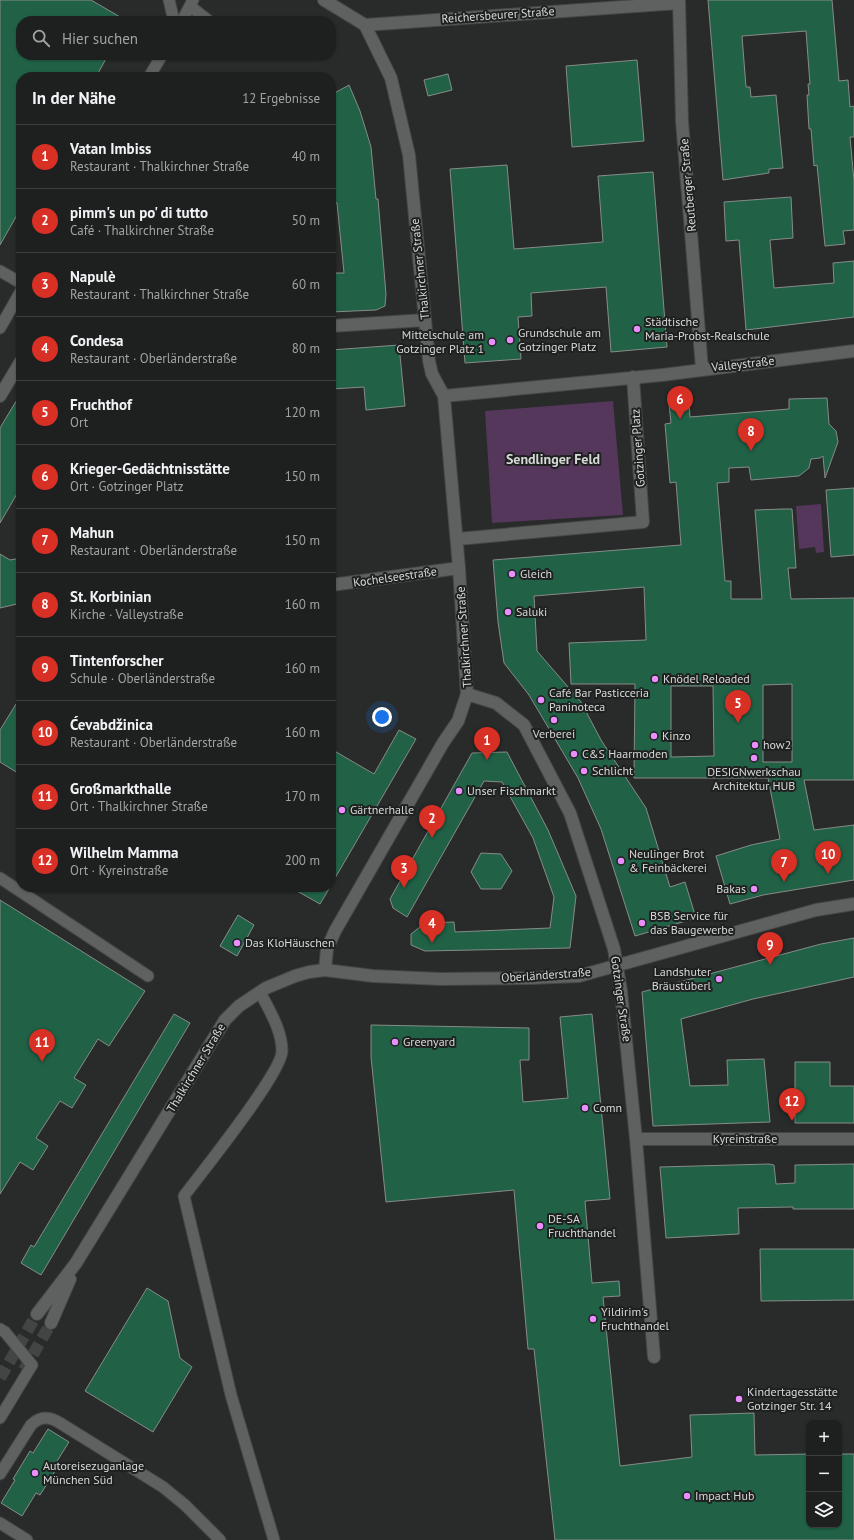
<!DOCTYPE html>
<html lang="de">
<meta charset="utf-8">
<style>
:root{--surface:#1e201f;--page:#262828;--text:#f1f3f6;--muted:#a1a3a4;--line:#3c3e3d;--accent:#d93025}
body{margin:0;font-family:"PT Sans",sans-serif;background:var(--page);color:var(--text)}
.controls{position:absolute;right:12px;bottom:12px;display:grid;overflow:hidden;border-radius:8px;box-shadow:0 1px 3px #0004}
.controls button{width:36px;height:36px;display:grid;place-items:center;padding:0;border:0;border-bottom:1px solid var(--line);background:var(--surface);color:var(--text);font:20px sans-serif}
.you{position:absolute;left:382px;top:717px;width:14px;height:14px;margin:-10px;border:3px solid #fff;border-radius:50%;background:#1a73e8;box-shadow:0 0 0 6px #1a73e833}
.badge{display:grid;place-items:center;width:26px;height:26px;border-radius:50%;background:var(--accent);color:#fff;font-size:13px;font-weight:700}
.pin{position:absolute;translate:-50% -33px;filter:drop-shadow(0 1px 2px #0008)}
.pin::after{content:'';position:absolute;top:21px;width:14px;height:12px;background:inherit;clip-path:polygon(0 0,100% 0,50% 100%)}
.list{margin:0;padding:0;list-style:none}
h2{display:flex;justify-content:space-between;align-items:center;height:52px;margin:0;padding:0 16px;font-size:17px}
h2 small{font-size:13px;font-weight:400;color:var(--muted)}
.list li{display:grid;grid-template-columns:26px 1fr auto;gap:12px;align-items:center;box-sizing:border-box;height:64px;padding:0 16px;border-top:1px solid var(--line)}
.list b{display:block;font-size:15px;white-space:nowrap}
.list p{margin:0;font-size:13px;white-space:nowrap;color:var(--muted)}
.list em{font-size:13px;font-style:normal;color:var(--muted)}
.icon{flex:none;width:22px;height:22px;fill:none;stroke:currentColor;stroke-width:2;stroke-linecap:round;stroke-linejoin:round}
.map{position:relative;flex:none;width:854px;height:1540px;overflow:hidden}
.search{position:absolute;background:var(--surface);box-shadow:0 1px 3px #0004;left:16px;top:16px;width:320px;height:44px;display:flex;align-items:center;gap:10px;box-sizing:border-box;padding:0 14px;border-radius:16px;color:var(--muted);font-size:15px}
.panel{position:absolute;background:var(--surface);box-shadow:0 1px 3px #0004;left:16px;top:72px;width:320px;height:820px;border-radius:16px}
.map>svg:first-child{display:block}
</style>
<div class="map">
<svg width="854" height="1540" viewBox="0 0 854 1540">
<rect width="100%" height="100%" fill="#282b29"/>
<path fill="#54375a" d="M613,401L623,515L492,523L485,411Z
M821,504L824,552L816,553L815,547L799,549L796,506Z"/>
<path fill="#216247" stroke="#878b89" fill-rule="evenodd" d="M0,0H91L127,21H21V55H108L96,77H21V208L0,245Z
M708,0H832L839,81L848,80L850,107L854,106V137H850L854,181V230L843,231L845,244L825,246L817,165L814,166L811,129H809L807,95H809L808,84H810L806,31L742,36L746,87H750L751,97L776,95L783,168L769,169V173L723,180Z
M637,60L644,141L572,147L566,66Z
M448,74L452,90L428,96L424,80Z
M349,85L360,111L371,147L376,199H378L386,294L385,306L376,310L331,312V273H344L337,203H335L333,183L331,184V95Z
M507,165L514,249L603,242L598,176L653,172L667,347L611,352L606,287L531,293L532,316L518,317L521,359L465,363L450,169Z
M791,197L793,238L770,240L774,288L834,283L833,263L854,261V317L746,330L739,240L726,241L724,202Z
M399,345L405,406L366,410L364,387L331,389V350Z
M21,393V487L0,523V428Z
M827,398L829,424L836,431L838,442L825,478L823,456L820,458L811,459L809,468L799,476L751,480L749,467L729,468V482L717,483L725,581H731V599H762L755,510L783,509H792L796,568H788L791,599L854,598V780H804L814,830L854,825V880L763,895L730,904L716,856L751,845L780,839L768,778H634L635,684H571L569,643L646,640L644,587L534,596L537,651L581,702L601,740L646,808L670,887L685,882L696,918L635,936L601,829L578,778L529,695L504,663L498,622L493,560L681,545L676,482L670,483L665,424L671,423L669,404L689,403L690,417L789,409V399ZM792,684V762H763V685ZM671,686H713L714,756L671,757Z
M854,488V555L831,557L826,490Z
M0,554L10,560L21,558V603L0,608Z
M21,696V775L0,762V730Z
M399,730L416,739L331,885V749L374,774Z
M507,752L548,830L576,896L570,948L425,951L411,945V934L425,923L454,922L455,932L550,928L554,897L533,838L502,782L484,781L407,917L393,908L390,899L472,753Z
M481,853L501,854L512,871L501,889H481L471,872Z
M290,887H330L320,904Z
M0,900L145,991L109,1046L98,1039L74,1078L86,1085L72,1108L60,1101L36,1138L48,1146L33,1170L20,1162L0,1194Z
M238,915L254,925L237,956L220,946Z
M854,938V977L753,999L681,1019L690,1086L728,1085L727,1060L764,1059L770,1122L653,1126L642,992L821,944Z
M174,1014L190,1023L41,1275L21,1263L31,1245L34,1247Z
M592,1014L610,1199L585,1201L592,1283L619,1281L620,1296L603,1297L620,1466L692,1457L690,1415L754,1413L755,1455L809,1454V1525H839V1454H854V1540H555L534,1349H528L514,1190L386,1202L371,1057V1025L529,1028V1060H520L523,1102L568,1098L560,1017Z
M795,1062H830V1086H854V1123H795Z
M769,1164L774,1165L776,1184L795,1183V1165L854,1164V1209H793V1207L738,1208L739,1234L666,1238L660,1167Z
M760,1249H854V1300L761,1301Z
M147,1288L168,1301L180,1358L192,1367L153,1432L85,1391Z
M48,1429L69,1442L54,1466L57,1468L40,1495L36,1493L22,1516L1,1503L15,1480L13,1479L30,1451L33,1453Z"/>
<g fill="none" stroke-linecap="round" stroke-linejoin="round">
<path stroke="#424543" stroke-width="12" stroke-dasharray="12 6" stroke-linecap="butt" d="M24,1370L51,1323
M0,1378L37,1314"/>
<g stroke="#444645" stroke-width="13">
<path id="lane" d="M169,0L174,21
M190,6L209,21
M182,21L193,0
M149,77L162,55
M0,271L21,283
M0,328L21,291
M0,878L148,976
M260,992C269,1010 282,1030 282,1051C282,1073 201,1173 184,1196L231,1395L274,1540
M0,1329L5,1332L32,1365L0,1418
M0,1474L31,1425C40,1416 49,1416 60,1423L163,1487L185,1505L220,1540
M0,1523L27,1540"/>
</g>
<g stroke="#444645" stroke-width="14">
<path id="street" d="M324,0L365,25L391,78L409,155L429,361L432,374L444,396L459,568L467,694L458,721L443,743L335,931L327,949L325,970
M679,0L682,121L702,369
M365,25L679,3
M331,326L425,320
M0,396L21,361
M444,396L662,375L854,351
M457,539L643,522L633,377
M331,585L459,568
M467,694L496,703L524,725L570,813L614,949L621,991L636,1139L654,1357
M636,1139H854
M37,1314L76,1263L225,1020L239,1006L266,988L295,976L309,972L325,970L373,976L441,979L532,978L579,976L816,910L854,904
M51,1323L70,1279"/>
</g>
<use href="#lane" stroke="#5e615f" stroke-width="11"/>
<use href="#street" stroke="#5e615f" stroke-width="12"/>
</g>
<g fill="#e98efe" stroke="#1e211f" stroke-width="1.5">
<circle cx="637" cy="329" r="4"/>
<circle cx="510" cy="340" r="4"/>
<circle cx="492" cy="342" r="4"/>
<circle cx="512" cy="574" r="4"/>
<circle cx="508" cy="612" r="4"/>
<circle cx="655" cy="679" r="4"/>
<circle cx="541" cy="700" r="4"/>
<circle cx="554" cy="720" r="4"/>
<circle cx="654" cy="736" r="4"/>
<circle cx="755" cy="745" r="4"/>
<circle cx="574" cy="754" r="4"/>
<circle cx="754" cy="758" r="4"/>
<circle cx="584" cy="771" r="4"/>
<circle cx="459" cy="791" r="4"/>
<circle cx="342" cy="810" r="4"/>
<circle cx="621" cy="861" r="4"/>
<circle cx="754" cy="889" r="4"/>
<circle cx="642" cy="923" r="4"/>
<circle cx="237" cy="943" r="4"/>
<circle cx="719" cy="979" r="4"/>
<circle cx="395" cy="1042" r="4"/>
<circle cx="585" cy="1108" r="4"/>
<circle cx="540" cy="1226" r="4"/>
<circle cx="593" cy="1319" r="4"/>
<circle cx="739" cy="1399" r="4"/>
<circle cx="35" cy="1473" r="4"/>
<circle cx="687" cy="1496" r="4"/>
</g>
<g text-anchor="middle" stroke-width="4" stroke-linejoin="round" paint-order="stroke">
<g font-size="12" fill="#d7d9d8" stroke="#1e211f">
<text transform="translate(498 15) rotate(-4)" y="4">Reichersbeurer Straße</text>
<text transform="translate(688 185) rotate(-95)" y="4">Reutberger Straße</text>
<text transform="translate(420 269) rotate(-96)" y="4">Thalkirchner Straße</text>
<text transform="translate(743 364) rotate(-6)" y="4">Valleystraße</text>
<text transform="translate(638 448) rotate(-94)" y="4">Gotzinger Platz</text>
<text transform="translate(395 577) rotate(-8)" y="4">Kochelseestraße</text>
<text transform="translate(464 637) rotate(-94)" y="4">Thalkirchner Straße</text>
<text transform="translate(546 975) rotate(-4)" y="4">Oberländerstraße</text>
<text transform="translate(621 999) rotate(82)" y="4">Gotzinger Straße</text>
<text transform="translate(196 1068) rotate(-59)" y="4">Thalkirchner Straße</text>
<text x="745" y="1143">Kyreinstraße</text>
</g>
<g font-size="12" fill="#d7d9d8" stroke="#1e211f" text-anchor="start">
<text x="645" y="326">Städtische<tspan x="645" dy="14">Maria-Probst-Realschule</tspan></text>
<text x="518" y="337">Grundschule am<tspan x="518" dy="14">Gotzinger Platz</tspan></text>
<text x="484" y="339" text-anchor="end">Mittelschule am<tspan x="484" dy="14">Gotzinger Platz 1</tspan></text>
<text x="520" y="578">Gleich</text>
<text x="516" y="616">Saluki</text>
<text x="663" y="683">Knödel Reloaded</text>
<text x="549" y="697">Café Bar Pasticceria<tspan x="549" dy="14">Paninoteca</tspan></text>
<text x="554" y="738" text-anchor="middle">Verberei</text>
<text x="662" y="740">Kinzo</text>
<text x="763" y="749">how2</text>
<text x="582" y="758">C&amp;S Haarmoden</text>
<text x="592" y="775">Schlicht</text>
<text x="754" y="776" text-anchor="middle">DESIGNwerkschau<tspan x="754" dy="14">Architektur HUB</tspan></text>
<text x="467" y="795">Unser Fischmarkt</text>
<text x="350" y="814">Gärtnerhalle</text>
<text x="629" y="858">Neulinger Brot<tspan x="629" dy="14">&amp; Feinbäckerei</tspan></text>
<text x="746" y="893" text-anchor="end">Bakas</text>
<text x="650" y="920">BSB Service für<tspan x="650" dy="14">das Baugewerbe</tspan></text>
<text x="245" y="947">Das KloHäuschen</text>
<text x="711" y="976" text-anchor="end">Landshuter<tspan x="711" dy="14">Bräustüberl</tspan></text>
<text x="403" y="1046">Greenyard</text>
<text x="593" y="1112">Comn</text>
<text x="548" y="1223">DE-SA<tspan x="548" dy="14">Fruchthandel</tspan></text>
<text x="601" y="1316">Yildirim's<tspan x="601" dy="14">Fruchthandel</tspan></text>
<text x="747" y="1396">Kindertagesstätte<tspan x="747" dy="14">Gotzinger Str. 14</tspan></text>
<text x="43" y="1470">Autoreisezuganlage<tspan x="43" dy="14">München Süd</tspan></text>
<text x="695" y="1500">Impact Hub</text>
</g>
<g font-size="14" font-weight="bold" fill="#d7d9d8" stroke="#1e211f">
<text x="553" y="464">Sendlinger Feld</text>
</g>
</g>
</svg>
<div class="controls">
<button>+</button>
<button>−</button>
<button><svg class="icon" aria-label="layers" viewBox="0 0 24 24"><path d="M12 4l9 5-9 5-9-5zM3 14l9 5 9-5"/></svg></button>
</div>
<div class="you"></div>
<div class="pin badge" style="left:487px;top:760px">1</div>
<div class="pin badge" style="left:432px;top:838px">2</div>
<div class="pin badge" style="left:404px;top:888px">3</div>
<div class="pin badge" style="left:432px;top:943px">4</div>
<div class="pin badge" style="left:738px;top:723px">5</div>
<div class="pin badge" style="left:680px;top:419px">6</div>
<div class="pin badge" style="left:784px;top:882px">7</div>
<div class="pin badge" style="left:751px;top:451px">8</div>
<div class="pin badge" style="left:770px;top:965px">9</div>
<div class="pin badge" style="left:828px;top:874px">10</div>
<div class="pin badge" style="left:42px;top:1062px">11</div>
<div class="pin badge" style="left:792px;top:1121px">12</div>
<div class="search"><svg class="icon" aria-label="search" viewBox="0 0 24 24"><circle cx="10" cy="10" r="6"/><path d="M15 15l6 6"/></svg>Hier suchen</div>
<section class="panel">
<h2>In der Nähe<small>12 Ergebnisse</small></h2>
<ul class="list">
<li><span class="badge">1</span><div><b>Vatan Imbiss</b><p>Restaurant · Thalkirchner Straße</p></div><em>40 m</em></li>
<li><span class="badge">2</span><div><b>pimm's un po' di tutto</b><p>Café · Thalkirchner Straße</p></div><em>50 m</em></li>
<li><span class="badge">3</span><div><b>Napulè</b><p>Restaurant · Thalkirchner Straße</p></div><em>60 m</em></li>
<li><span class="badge">4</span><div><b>Condesa</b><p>Restaurant · Oberländerstraße</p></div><em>80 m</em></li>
<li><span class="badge">5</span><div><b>Fruchthof</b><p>Ort</p></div><em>120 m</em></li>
<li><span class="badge">6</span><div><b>Krieger-Gedächtnisstätte</b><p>Ort · Gotzinger Platz</p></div><em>150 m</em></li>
<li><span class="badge">7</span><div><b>Mahun</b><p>Restaurant · Oberländerstraße</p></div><em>150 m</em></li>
<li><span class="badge">8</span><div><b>St. Korbinian</b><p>Kirche · Valleystraße</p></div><em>160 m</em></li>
<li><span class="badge">9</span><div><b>Tintenforscher</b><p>Schule · Oberländerstraße</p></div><em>160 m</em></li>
<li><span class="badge">10</span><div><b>Ćevabdžinica</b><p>Restaurant · Oberländerstraße</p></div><em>160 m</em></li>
<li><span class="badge">11</span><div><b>Großmarkthalle</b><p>Ort · Thalkirchner Straße</p></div><em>170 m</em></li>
<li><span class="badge">12</span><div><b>Wilhelm Mamma</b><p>Ort · Kyreinstraße</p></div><em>200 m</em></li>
</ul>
</section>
</div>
